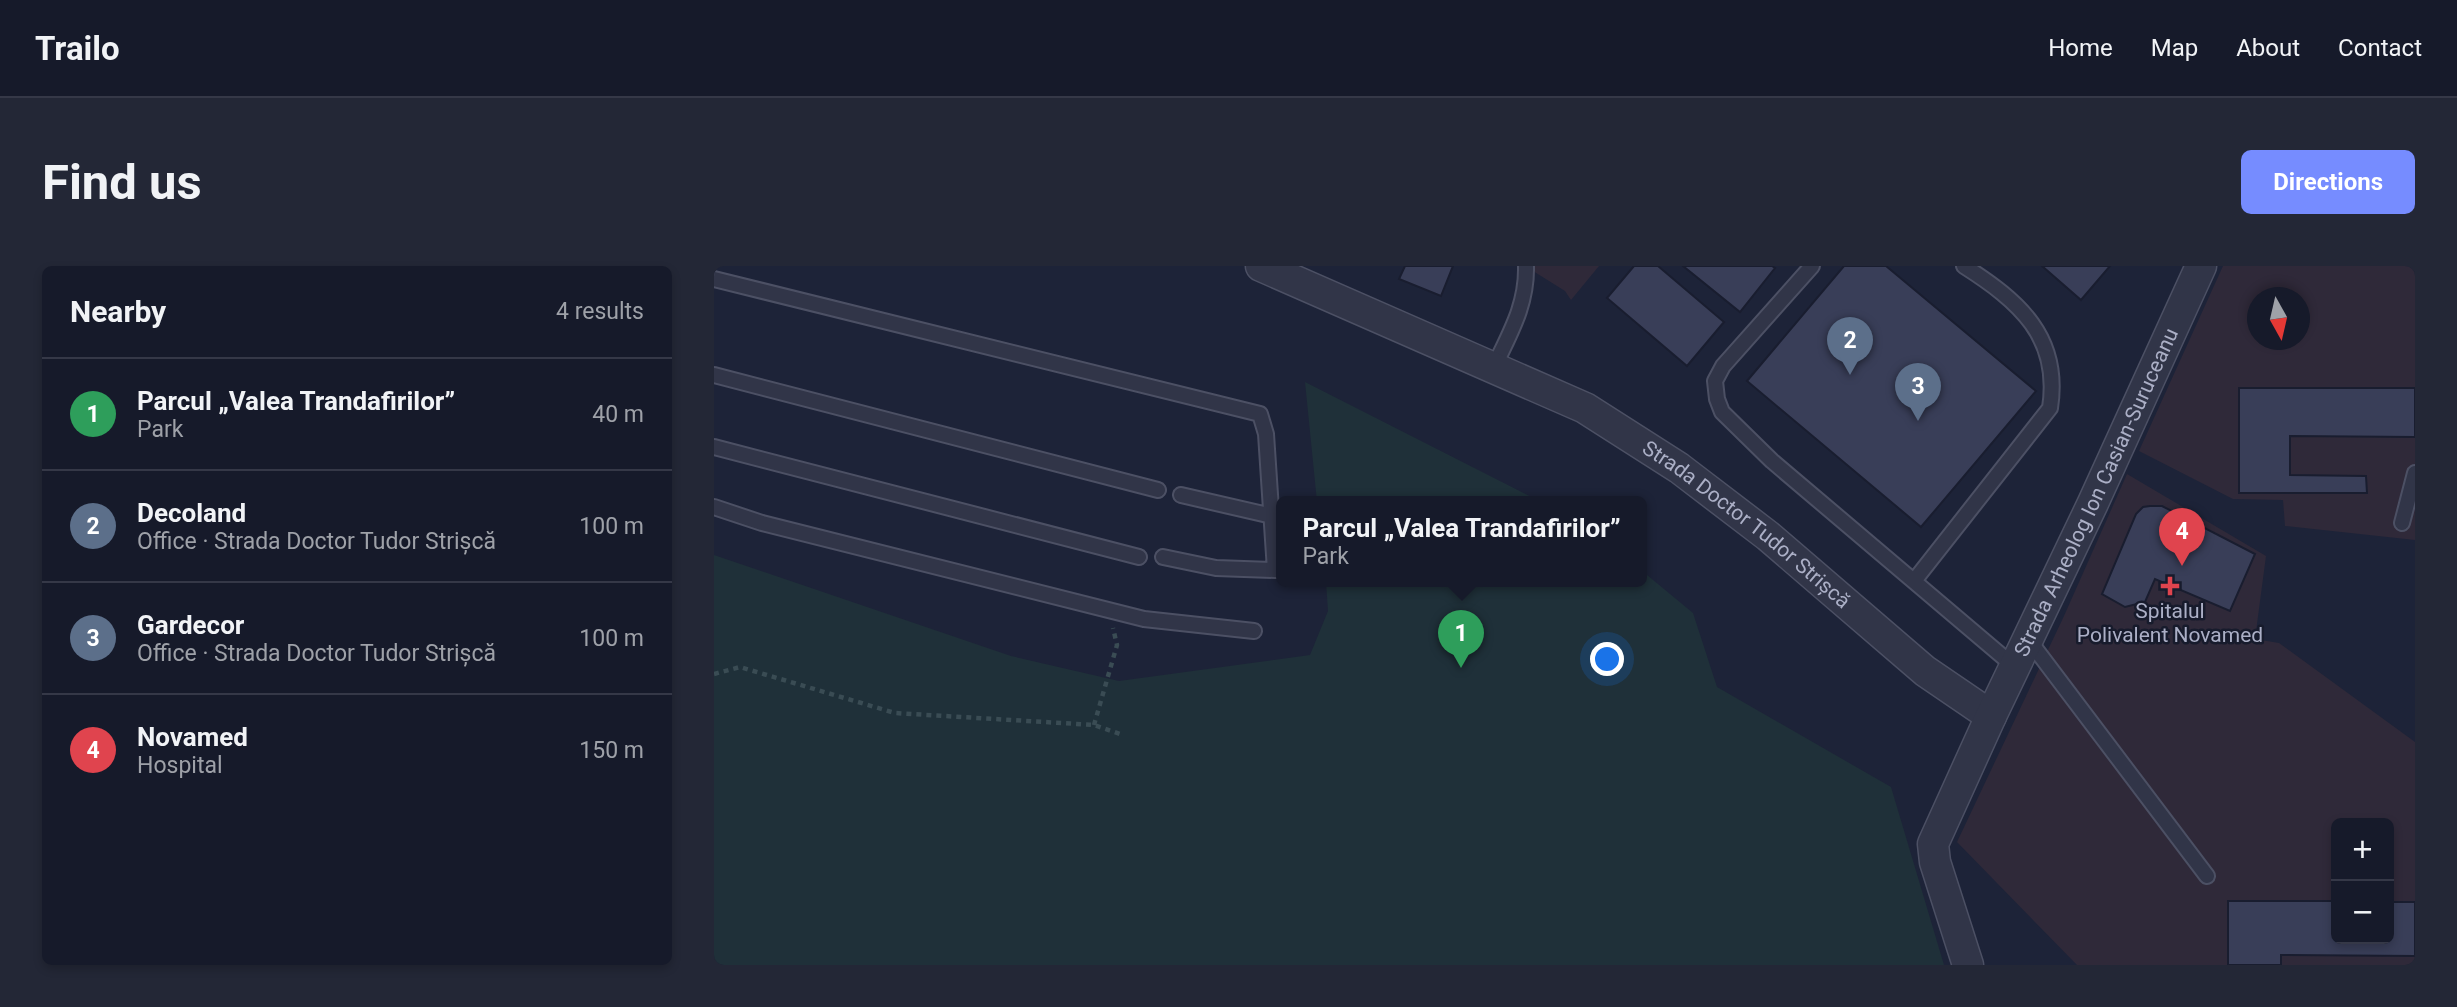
<!DOCTYPE html>
<meta charset="utf-8">
<style>
:root{--surface:#161a2a;--page:#232736;--text:#f1f3f6;--muted:#9ea1a8;--line:#353847;--accent:#768cff}
body{margin:0;font-family:Roboto,sans-serif;background:var(--page);color:var(--text)}
.controls{position:absolute;right:21px;bottom:21px;display:grid;overflow:hidden;border-radius:10px;box-shadow:0 4px 10px #0003}
.controls button{width:63px;height:63px;display:grid;place-items:center;padding:0;border:0;border-bottom:2px solid var(--line);background:var(--surface);color:var(--text);font:35px sans-serif}
.compass{position:absolute;left:1533px;top:21px;width:63px;height:63px;border-radius:50%;background:var(--surface);box-shadow:0 4px 10px #0003;rotate:172deg}
.you{position:absolute;left:894px;top:394px;width:24px;height:24px;margin:-18px;border:5px solid #fff;border-radius:50%;background:#1a73e8;box-shadow:0 0 0 10px #1a73e833}
.badge{display:grid;place-items:center;width:46px;height:46px;border-radius:50%;background:var(--accent);color:#fff;font-size:23px;font-weight:700}
.pin{position:absolute;translate:-50% -58px;filter:drop-shadow(0 2px 4px #0008)}
.pin::after{content:'';position:absolute;top:37px;width:24px;height:21px;background:inherit;clip-path:polygon(0 0,100% 0,50% 100%)}
.popup{position:absolute;left:562px;top:230px;width:371px;height:91px;box-sizing:border-box;display:grid;place-content:center;border-radius:10px;background:var(--surface);filter:drop-shadow(0 2px 5px #0005);font-size:23px;white-space:nowrap;color:var(--muted)}
.popup b{font-size:26px;color:var(--text)}
.popup::after{content:'';position:absolute;left:50%;top:100%;margin-left:-14px;border:14px solid transparent;border-top-color:var(--surface)}
.list{margin:0;padding:0;list-style:none}
h2{display:flex;justify-content:space-between;align-items:center;height:91px;margin:0;padding:0 28px;font-size:30px}
h2 small{font-size:23px;font-weight:400;color:var(--muted)}
.list li{display:grid;grid-template-columns:46px 1fr auto;gap:21px;align-items:center;box-sizing:border-box;height:112px;padding:0 28px;border-top:2px solid var(--line)}
.list b{display:block;font-size:26px;white-space:nowrap}
.list p{margin:0;font-size:23px;white-space:nowrap;color:var(--muted)}
.list em{font-size:23px;font-style:normal;color:var(--muted)}
.map{position:relative;flex:none;width:1701px;height:699px;overflow:hidden;border-radius:10px}
header{display:flex;align-items:center;gap:42px;box-sizing:border-box;height:98px;padding:0 35px;background:var(--surface);border-bottom:2px solid var(--line)}
header strong{font-size:33px}
nav{display:flex;gap:38px;margin-inline-start:auto;font-size:24px}
.intro{display:flex;align-items:center;justify-content:space-between;box-sizing:border-box;height:168px;padding:0 42px}
h1{margin:0;font-size:49px}
.button{padding:18px 32px;border-radius:10px;background:var(--accent);color:#fff;font-size:24px;font-weight:700}
main{display:flex;gap:42px;padding:0 42px}
aside{flex:1;background:var(--surface);border-radius:10px;box-shadow:0 4px 10px #0003}
.map>svg:first-child{display:block}
</style>
<header>
<strong>Trailo</strong>
<nav><a>Home</a><a>Map</a><a>About</a><a>Contact</a></nav>
</header>
<div class="intro"><h1>Find us</h1><a class="button">Directions</a></div>
<main>
<aside>
<h2>Nearby<small>4 results</small></h2>
<ul class="list">
<li><span class="badge" style="background:#2e9e5b">1</span><div><b>Parcul „Valea Trandafirilor”</b><p>Park</p></div><em>40 m</em></li>
<li><span class="badge" style="background:#5c6f8a">2</span><div><b>Decoland</b><p>Office · Strada Doctor Tudor Strișcă</p></div><em>100 m</em></li>
<li><span class="badge" style="background:#5c6f8a">3</span><div><b>Gardecor</b><p>Office · Strada Doctor Tudor Strișcă</p></div><em>100 m</em></li>
<li><span class="badge" style="background:#e0444e">4</span><div><b>Novamed</b><p>Hospital</p></div><em>150 m</em></li>
</ul>
</aside>
<div class="map">
<svg width="1701" height="699" viewBox="0 0 1701 699">
<rect width="100%" height="100%" fill="#1d2338"/>
<path fill="#2f2939" fill-rule="evenodd" d="M811,0H885L857,34L851,25Z
M1509,0H1701V274L1571,260L1569,234L1519,233L1425,185ZM1544,32H1586V74H1544Z
M1413,208L1552,290L1541,373L1565,377L1701,476V699H1363L1243,576L1350,350ZM1622,557H1675V673H1622Z"/>
<path fill="#1f3039" d="M591,116L827,236H603Z
M0,289L297,390L405,415L596,389L614,345L612,316H927V304L979,347L1003,421L1177,521L1230,699H0Z"/>
<path fill="#393e58" stroke="#191d2f" stroke-width="2" d="M691,0H739L727,30L685,13Z
M920,0H944L1010,56L973,100L893,32Z
M969,0H1058L1061,2L1026,46Z
M1130,0H1172L1322,125L1207,261L1033,115Z
M1328,0H1396L1367,34Z
M1525,122H1701V171L1576,170V209L1652,210L1653,227H1525Z
M1436,240H1448L1541,288L1516,345L1441,313L1431,336L1411,341L1388,328L1422,248L1429,241Z
M1514,635H1622V673H1675V636H1701V690L1567,689V699H1514Z"/>
<g fill="none" stroke-linecap="round" stroke-linejoin="round">
<g stroke="#4c5064" stroke-width="18">
<path id="service" d="M1098,0L1009,100L1001,115L1003,133L1008,146L1058,195L1301,401
M0,13L546,148L552,168L561,304L502,302L449,291
M780,101C796,67 813,39 812,0
M0,109L444,224
M0,181L425,291
M467,229L558,250
M0,241L48,257L430,353L540,365
M1688,257L1701,207
M1200,315L1336,142C1347,71 1305,35 1250,0
M1314,373L1493,610"/>
</g>
<g stroke="#4c5064" stroke-width="33">
<g id="minor">
<path id="s1" d="M547,0L871,142L965,202L1054,270L1211,405L1277,450"/>
<path id="s2" d="M1254,699L1221,596L1219,578L1277,450L1379,237L1487,0"/>
</g>
</g>
<path stroke="#3a4c54" stroke-width="4.5" stroke-dasharray="5 5" stroke-linecap="butt" d="M0,408L26,401L181,447L380,459L406,468
M380,459L403,379L399,362"/>
<use href="#service" stroke="#313548" stroke-width="14"/>
<use href="#minor" stroke="#313548" stroke-width="30"/>
</g>
<path fill="#e0444e" stroke="#171b2c" stroke-width="2.5" d="M1452.5 309.5h7v7h7v7h-7v7h-7v-7h-7v-7h7z"/>
<g text-anchor="middle" stroke-width="5" stroke-linejoin="round" paint-order="stroke">
<g font-size="21" fill="#abafc6" stroke="#171b2c">
<text dy="7" stroke="none"><textPath href="#s2" startOffset="514">Strada Arheolog Ion Casian-Suruceanu</textPath></text>
<text dy="7" stroke="none"><textPath href="#s1" startOffset="553">Strada Doctor Tudor Strișcă</textPath></text>
</g>
<g font-size="21" fill="#abafc6" stroke="#171b2c">
<text x="1456" y="352">Spitalul<tspan x="1456" dy="24">Polivalent Novamed</tspan></text>
</g>
</g>
</svg>
<div class="controls">
<button>+</button>
<button>−</button>
</div>
<svg class="compass" viewBox="-18 -18 36 36"><path d="M0-13l5 13h-10z" fill="#e53935"/><path d="M0 13l5-13h-10z" fill="#9ea1a8"/></svg>
<div class="you"></div>
<div class="pin badge" style="left:747px;top:402px;background:#2e9e5b">1</div>
<div class="popup"><b>Parcul „Valea Trandafirilor”</b>Park</div>
<div class="pin badge" style="left:1136px;top:109px;background:#5c6f8a">2</div>
<div class="pin badge" style="left:1204px;top:155px;background:#5c6f8a">3</div>
<div class="pin badge" style="left:1468px;top:300px;background:#e0444e">4</div>
</div>
</main>
